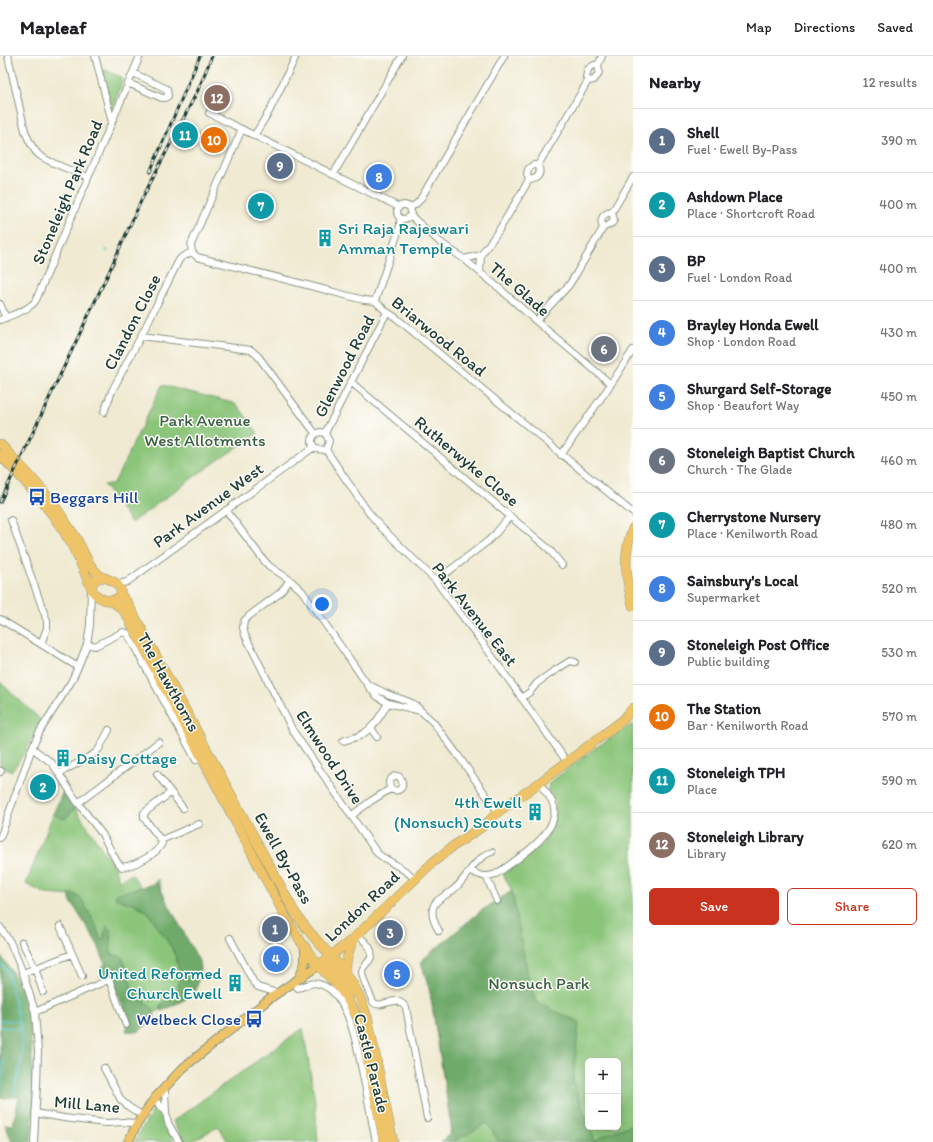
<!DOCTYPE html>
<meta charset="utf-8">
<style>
:root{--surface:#fff;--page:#f6f6f6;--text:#202124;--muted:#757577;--line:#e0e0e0;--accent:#c8321e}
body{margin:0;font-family:Itim,sans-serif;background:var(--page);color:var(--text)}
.controls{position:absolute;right:12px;bottom:12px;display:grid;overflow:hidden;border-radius:6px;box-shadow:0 2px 10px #0003}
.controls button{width:36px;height:36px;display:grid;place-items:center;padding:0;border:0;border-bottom:1px solid var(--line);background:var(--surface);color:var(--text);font:20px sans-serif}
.you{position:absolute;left:322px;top:548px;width:14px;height:14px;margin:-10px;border:3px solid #fff;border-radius:50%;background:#1a73e8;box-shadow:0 0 0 6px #1a73e833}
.badge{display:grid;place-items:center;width:26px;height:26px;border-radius:50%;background:var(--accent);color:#fff;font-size:13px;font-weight:700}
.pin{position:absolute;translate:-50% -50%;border:2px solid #fff;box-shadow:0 1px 4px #0006}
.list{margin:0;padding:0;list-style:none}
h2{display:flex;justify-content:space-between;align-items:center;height:52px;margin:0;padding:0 16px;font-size:17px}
h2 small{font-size:13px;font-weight:400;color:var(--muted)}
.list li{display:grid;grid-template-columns:26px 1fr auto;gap:12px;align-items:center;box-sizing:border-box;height:64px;padding:0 16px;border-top:1px solid var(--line)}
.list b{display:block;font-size:15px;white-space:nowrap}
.list p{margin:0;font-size:13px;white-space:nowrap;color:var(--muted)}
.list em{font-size:13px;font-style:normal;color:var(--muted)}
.actions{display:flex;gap:8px;padding:12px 16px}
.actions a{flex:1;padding:9px 0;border:1px solid var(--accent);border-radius:6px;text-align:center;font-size:14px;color:var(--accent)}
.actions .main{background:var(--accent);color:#fff}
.map{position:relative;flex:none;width:633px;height:1086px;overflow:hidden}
header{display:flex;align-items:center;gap:24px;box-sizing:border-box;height:56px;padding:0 20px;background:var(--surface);border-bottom:1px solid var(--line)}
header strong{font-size:19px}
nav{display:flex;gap:22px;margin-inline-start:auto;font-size:14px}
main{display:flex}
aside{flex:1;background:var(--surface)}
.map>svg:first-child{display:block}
</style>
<header>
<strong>Mapleaf</strong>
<nav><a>Map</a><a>Directions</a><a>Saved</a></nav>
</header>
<main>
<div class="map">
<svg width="633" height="1086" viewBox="0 0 633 1086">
<rect width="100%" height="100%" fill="#fdfcf7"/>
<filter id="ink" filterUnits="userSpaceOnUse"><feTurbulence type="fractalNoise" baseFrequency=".025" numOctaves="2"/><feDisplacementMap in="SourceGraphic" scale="8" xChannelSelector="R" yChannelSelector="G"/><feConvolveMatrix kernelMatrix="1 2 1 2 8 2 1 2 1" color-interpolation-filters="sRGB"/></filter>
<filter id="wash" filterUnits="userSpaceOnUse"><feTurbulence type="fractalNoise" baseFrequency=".012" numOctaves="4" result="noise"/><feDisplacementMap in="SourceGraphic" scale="16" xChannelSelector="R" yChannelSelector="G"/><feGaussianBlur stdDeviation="0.9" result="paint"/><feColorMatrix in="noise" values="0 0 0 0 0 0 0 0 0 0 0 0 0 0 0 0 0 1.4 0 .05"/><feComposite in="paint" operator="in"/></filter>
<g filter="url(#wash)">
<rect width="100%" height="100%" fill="#f0ead2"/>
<path fill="#8bc57a" stroke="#558157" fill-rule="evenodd" d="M103,14H105L121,21L122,22V28L112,52H110L101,16Z
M162,329L233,347L238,350L258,377L198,418L131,467L104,429L114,427Z
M0,626L42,665L25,696L12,715L0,710Z
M633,668V1086H441L450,1078L451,1069L430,936L421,905L481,855L512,835L503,818L542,789L553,769L556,747L548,734L549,727L598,690ZM588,1005H618V1071H588Z
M75,752L115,812L119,824H120L132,818L144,836L158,823L185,907L188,939L136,967L99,889L72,840L46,838L26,828L53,758L65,763Z
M303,972L315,1045L318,1086H228L218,1070L191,1086H183L173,1065Z
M155,1051H157L173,1086H134Z"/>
<path fill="#70aa6a" stroke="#48744f" d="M63,735L75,752L65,763L53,758Z
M157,827L199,905L200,913L196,935L186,943L162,955L160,949L170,943L178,933L180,916L173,894L148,856L131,846L128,847L115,842L116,838Z
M512,835L529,925L536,946L579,966L573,1026L588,1067V1071H590L595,1085L603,1080L633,1068V1086H499L487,1067L454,1086H441L450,1078L451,1069L430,936L421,905L481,855Z
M70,838H74L81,842L96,869L100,883H103L107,870L110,873L111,898L122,901L128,916L132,934L140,936L145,946L153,953L155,962L138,976L126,975L129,964L111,924L102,920V911L105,908L98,889L70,844Z
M0,898L29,941L34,1047L31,1086H12L5,1068L13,1069L19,1041L0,1042Z"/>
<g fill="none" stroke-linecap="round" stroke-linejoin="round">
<path stroke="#57c5cb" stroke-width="1.5" d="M106,194L108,195
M0,907L7,914L21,973L22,1002L14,1037
M0,964L19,965
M0,971L21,973
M1,1033L4,1002"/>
</g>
</g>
<g filter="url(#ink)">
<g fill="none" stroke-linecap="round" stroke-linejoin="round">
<g stroke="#889483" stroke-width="8">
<path id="minor" d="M8,0L25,75C28,83 32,93 39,99C49,107 76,116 88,121
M95,0L112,66
M588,25L586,21L588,13L594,9H598
M128,27L162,42H165L168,40L167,33L133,17
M209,57L399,151
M254,80L270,54L296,0
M333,119L402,0
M529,124C538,123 542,118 538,109L588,25L594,24L598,19L599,15L598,9L602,0
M397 156a7 7 0 1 1 14 0a7 7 0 1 1-14 0Z
M410,151L415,149L420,144L504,0
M411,160L440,186L464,203L499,232L536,265L611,328
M603,172C599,163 603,157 612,156
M192,196L197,201L307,229L364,244L375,245L387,256L395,261L633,457
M192,196L191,189L193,184L242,73
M464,203L481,199
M480,216L481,199L499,174L529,124L527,119L528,113L533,109H538
M375,245L400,170V163
M0,248L6,262
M0,264C11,259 30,254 36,244L140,0
M536,265L569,229L576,218L603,172L612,167L614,164L612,156L633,121
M141,280L251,294L258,300L315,377
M351,326L549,493L562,509
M104,356L112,335L141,280L179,204L182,201L192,196
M320,376L325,377L329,385L326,394L315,393C310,386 311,379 320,376Z
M325,377L387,256
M326,394L366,453L380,470L436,525L447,540L482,586L567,706
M561,399L611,328L633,294
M226,454L262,502L269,510L290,524L302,535L372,635L378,641L388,647L421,655L433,666L457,698L498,756
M11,464L47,565V572L41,588
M290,524L280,537L249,560L244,565L243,572L245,579L293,675L377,797C389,807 404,811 415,823
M436,525L488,485L496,477L510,460
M118,528L127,526L314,391
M0,563L78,611
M87,588L95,590L123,576L127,577L196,704
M369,629C376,632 382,636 390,639C401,643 413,645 421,655
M521,642L530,636L537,627L551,617L570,605L575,606
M371,672L377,681
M343,685C349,683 356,682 361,679C374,672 381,659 388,647
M32,692L52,707L78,747L159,686
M0,716L1,715
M60,717L94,698L99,693L109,674
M157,718L183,752
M78,747L102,778L117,806L122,811C135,809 157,799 162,787L161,784L199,768
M351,760L371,745L390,733L389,726C401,706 411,742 390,733
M0,782L32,692L40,675L71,626L78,611L87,588L90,569L91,532
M161,784L144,762V757L170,737
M470,815C481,820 484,822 496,818C515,805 559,778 554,751C552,742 544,734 539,727
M486,820L497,845
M60,870L82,920
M0,871L10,886L23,917L35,956L38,995L37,1029L34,1086
M439,875C435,868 431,861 433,852C435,843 446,840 453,834C465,825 471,808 484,800C486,798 489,797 492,796
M357,878C364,885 377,894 369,905C366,908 363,911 362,915C362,924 370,938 373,946C383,955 395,935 406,952L427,1062
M230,882L254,927L258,931L277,937
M22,886L35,912L43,936
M23,917L72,898
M294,926L297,931L298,932C308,929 311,925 322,929C351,939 359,1002 365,1029C369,1048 372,1067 376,1086
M35,956L108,924L110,926L126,969
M104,1012L121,1044L129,1051L143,1060
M163,1033L165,1036L166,1056
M154,1043L166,1056L168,1067L179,1086
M35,1057L64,1062L89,1065L106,1067L125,1066L137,1068"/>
</g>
<g stroke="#889483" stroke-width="10">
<path id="major" d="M299,922L305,907V891
M128,1086L137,1068L154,1043L183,1012L269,943L319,909"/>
</g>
<g stroke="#889483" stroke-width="10">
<path id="highway" d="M0,388C19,408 39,428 55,450C62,461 70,472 77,483C84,496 89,512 102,521
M0,399C26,426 51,453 70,486C78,500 84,516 91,531
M633,472C622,497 626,524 633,550
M102,521C112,524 121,527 121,539C112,550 95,543 91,531C93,525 96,523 102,521Z
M121,539L127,546L294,855C309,879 330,897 347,919C357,932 363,948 368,963L393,1086
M112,545L122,553L126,558L285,860C295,877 306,894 318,909C326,918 336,927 343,937C353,950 359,965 363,981L384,1086
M331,900L328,906V908L341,924L349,937
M319,909L353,883L432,807L452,791L486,768L498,756L539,727L623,664L633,652
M347,920C344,907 349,895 353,883"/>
</g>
<use href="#minor" stroke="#fff" stroke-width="6"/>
<use href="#major" stroke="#efc469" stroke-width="8"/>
<use href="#highway" stroke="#efc469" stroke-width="9"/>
<g stroke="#1f3d34" stroke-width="3">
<path id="rail" d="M150,116L200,0
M0,446L108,218L141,145L198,34L212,0"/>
</g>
<use href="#rail" stroke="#fdfcf7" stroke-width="1.5" stroke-dasharray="4.5" stroke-linecap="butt"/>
</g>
</g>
<defs>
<g id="building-bare" transform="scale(1.38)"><path d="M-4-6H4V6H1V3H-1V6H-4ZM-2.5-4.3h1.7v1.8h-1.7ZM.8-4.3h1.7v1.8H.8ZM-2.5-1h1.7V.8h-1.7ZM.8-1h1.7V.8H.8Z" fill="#0f9aa8" stroke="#fdfcf7" stroke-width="2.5" paint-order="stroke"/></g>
<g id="bus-bare" transform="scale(1.38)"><path d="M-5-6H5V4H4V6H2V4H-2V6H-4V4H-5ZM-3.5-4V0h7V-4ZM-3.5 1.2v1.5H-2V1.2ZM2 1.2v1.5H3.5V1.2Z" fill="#1a4fb4" stroke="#fdfcf7" stroke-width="2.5" paint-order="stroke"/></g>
</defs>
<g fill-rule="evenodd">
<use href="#building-bare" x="325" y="182"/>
<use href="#bus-bare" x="37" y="441"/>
<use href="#building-bare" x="63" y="702"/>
<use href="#building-bare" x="535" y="756"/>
<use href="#building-bare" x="235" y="927"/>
<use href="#bus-bare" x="254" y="963"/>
</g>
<g text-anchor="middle" stroke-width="3" stroke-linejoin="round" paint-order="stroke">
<g font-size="17" fill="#1f3d34" stroke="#fdfcf7">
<text transform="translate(67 136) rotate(-67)" y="6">Stoneleigh Park Road</text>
<text transform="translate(520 233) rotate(41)" y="6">The Glade</text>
<text transform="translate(132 266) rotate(-63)" y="6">Clandon Close</text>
<text transform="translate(439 280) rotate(39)" y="6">Briarwood Road</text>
<text transform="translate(344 310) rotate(-63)" y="6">Glenwood Road</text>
<text transform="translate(467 405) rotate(40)" y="6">Rutherwyke Close</text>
<text transform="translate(208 449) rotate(-36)" y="6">Park Avenue West</text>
<text transform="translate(475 558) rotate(52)" y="6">Park Avenue East</text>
<text transform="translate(169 626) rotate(61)" y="6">The Hawthorns</text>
<text transform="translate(330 701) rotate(57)" y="6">Elmwood Drive</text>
<text transform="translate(284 802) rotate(61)" y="6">Ewell By-Pass</text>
<text transform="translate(362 850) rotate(-43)" y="6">London Road</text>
<text transform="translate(372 1007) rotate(76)" y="6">Castle Parade</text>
<text transform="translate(87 1048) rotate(5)" y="6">Mill Lane</text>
</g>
<g font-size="17" fill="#0d838f" stroke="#fdfcf7" text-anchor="start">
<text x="338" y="178">Sri Raja Rajeswari<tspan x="338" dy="20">Amman Temple</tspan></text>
<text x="76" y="708">Daisy Cottage</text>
<text x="522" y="752" text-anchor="end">4th Ewell<tspan x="522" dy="20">(Nonsuch) Scouts</tspan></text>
<text x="222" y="923" text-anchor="end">United Reformed<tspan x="222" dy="20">Church Ewell</tspan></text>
</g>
<g font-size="17" fill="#3a5f46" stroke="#fdfcf7">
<text x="205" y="370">Park Avenue<tspan x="205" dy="20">West Allotments</tspan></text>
<text x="539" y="933">Nonsuch Park</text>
</g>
<g font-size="17" fill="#164399" stroke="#fdfcf7" text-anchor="start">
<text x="50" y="447">Beggars Hill</text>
<text x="241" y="969" text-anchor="end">Welbeck Close</text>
</g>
</g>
</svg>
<div class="controls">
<button>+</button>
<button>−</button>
</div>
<div class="you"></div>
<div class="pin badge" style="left:275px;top:873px;background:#5c6f8a">1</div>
<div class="pin badge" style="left:43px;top:731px;background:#0f9aa8">2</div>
<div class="pin badge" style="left:390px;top:877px;background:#5c6f8a">3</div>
<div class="pin badge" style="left:276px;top:903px;background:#3f7fe0">4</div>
<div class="pin badge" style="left:397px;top:918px;background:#3f7fe0">5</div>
<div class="pin badge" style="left:604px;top:293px;background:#6b7280">6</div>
<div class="pin badge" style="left:261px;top:150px;background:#0f9aa8">7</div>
<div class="pin badge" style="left:379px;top:121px;background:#3f7fe0">8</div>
<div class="pin badge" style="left:280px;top:110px;background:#5c6f8a">9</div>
<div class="pin badge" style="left:214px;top:84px;background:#e8710a">10</div>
<div class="pin badge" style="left:185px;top:79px;background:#0f9aa8">11</div>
<div class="pin badge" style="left:217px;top:42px;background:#8d6e63">12</div>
</div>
<aside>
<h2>Nearby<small>12 results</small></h2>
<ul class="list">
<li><span class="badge" style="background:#5c6f8a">1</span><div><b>Shell</b><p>Fuel · Ewell By-Pass</p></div><em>390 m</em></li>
<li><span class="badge" style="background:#0f9aa8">2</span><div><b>Ashdown Place</b><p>Place · Shortcroft Road</p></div><em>400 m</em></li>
<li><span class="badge" style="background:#5c6f8a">3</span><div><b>BP</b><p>Fuel · London Road</p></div><em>400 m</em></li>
<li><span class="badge" style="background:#3f7fe0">4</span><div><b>Brayley Honda Ewell</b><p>Shop · London Road</p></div><em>430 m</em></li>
<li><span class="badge" style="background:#3f7fe0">5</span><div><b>Shurgard Self-Storage</b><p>Shop · Beaufort Way</p></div><em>450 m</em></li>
<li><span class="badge" style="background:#6b7280">6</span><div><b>Stoneleigh Baptist Church</b><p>Church · The Glade</p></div><em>460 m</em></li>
<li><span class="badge" style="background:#0f9aa8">7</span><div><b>Cherrystone Nursery</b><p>Place · Kenilworth Road</p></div><em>480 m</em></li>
<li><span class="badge" style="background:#3f7fe0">8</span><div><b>Sainsbury's Local</b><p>Supermarket</p></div><em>520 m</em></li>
<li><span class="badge" style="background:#5c6f8a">9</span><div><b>Stoneleigh Post Office</b><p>Public building</p></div><em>530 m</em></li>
<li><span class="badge" style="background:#e8710a">10</span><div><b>The Station</b><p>Bar · Kenilworth Road</p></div><em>570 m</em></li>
<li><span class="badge" style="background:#0f9aa8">11</span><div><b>Stoneleigh TPH</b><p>Place</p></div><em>590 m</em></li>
<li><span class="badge" style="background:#8d6e63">12</span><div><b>Stoneleigh Library</b><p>Library</p></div><em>620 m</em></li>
</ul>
<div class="actions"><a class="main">Save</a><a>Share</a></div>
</aside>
</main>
